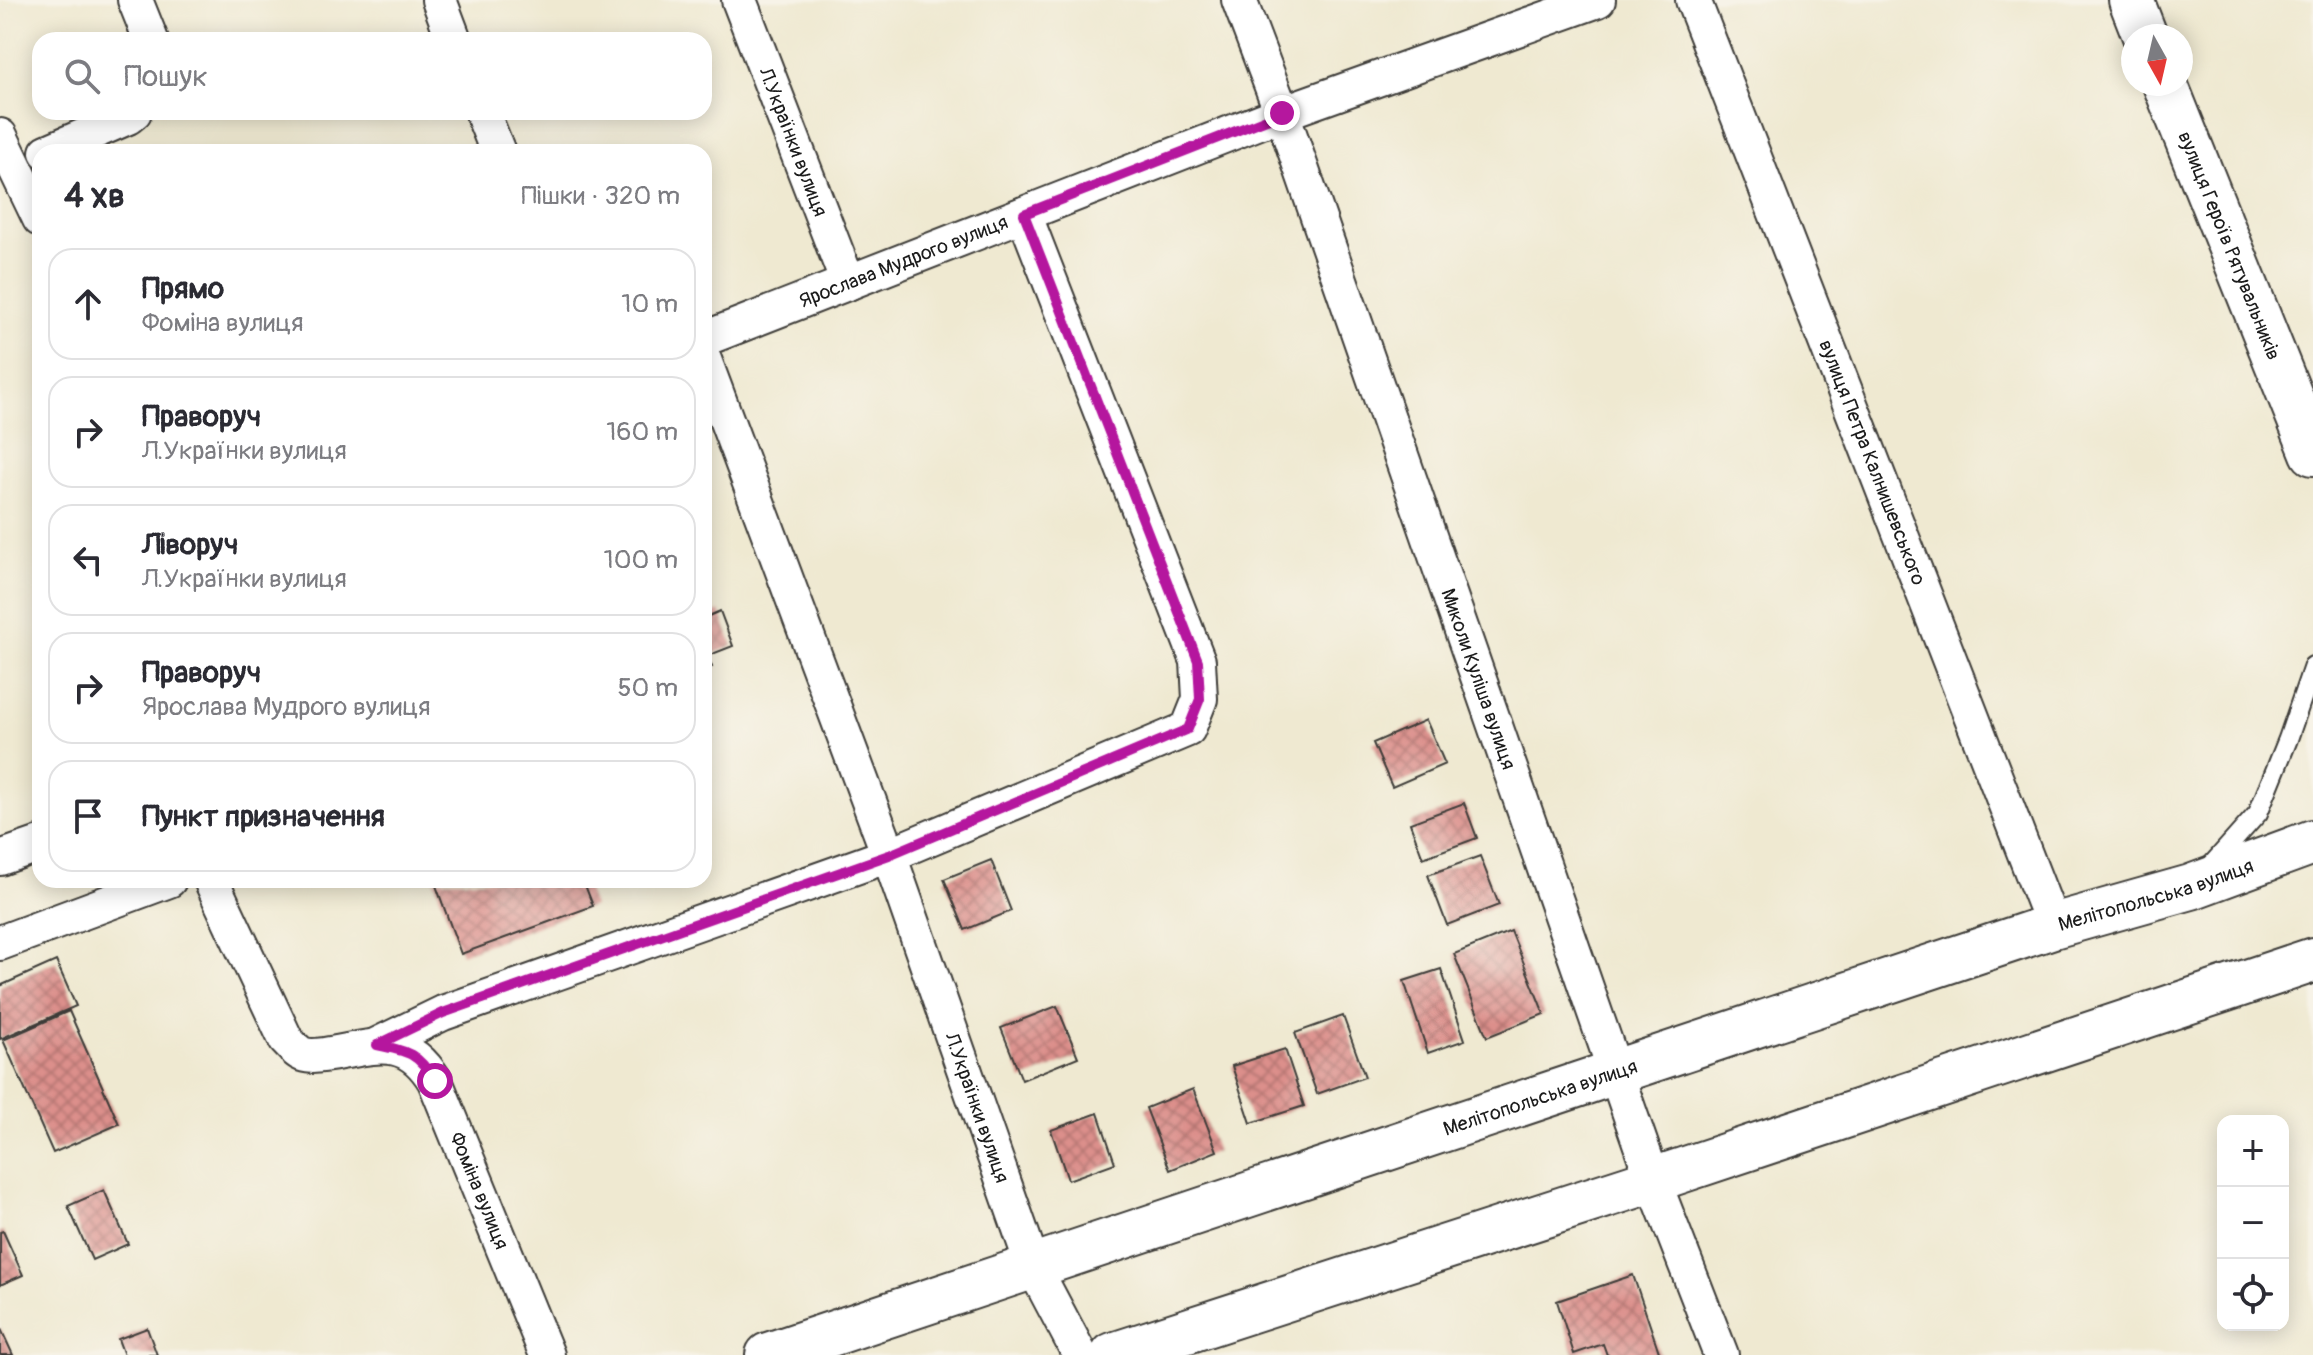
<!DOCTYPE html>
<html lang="uk">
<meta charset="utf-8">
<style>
:root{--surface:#fff;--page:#f7f7f7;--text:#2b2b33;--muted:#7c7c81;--line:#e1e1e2}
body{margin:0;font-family:Pangolin,sans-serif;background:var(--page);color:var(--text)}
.controls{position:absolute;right:24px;bottom:24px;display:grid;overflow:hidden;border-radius:16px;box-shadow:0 4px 20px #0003}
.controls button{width:72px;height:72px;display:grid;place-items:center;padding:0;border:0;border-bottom:2px solid var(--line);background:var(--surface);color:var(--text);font:40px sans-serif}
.compass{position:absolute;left:2121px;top:24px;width:72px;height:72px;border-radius:50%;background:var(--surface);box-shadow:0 4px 20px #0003;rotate:172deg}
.stop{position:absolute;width:24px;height:24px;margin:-18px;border:6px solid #b5179e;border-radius:50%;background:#fff}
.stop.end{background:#b5179e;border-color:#fff;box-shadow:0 2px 8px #0008}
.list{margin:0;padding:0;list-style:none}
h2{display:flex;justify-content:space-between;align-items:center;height:104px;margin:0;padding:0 32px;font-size:34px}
h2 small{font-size:26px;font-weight:400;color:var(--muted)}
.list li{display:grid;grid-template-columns:52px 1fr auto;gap:24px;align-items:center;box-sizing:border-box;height:112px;margin:0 16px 16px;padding:0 16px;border:2px solid var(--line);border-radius:24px}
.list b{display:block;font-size:30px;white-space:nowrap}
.list p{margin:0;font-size:26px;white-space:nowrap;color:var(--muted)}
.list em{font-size:26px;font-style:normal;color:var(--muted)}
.icon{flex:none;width:44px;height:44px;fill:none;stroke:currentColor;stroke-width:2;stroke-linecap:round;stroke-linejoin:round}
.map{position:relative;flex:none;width:2313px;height:1355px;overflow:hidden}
.search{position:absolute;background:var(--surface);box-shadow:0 4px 20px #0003;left:32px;top:32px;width:680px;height:88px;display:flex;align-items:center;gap:20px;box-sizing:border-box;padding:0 28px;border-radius:24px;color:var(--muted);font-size:30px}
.panel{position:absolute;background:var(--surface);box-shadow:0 4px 20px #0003;left:32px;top:144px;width:680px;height:744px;border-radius:24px}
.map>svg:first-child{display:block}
</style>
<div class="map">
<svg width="2313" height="1355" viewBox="0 0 2313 1355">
<defs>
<pattern id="building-cross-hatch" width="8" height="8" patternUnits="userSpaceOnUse" patternTransform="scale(2)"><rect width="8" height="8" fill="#dc8f8b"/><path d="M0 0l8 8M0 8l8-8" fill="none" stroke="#b27471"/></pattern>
</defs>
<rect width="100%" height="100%" fill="#f7f3e8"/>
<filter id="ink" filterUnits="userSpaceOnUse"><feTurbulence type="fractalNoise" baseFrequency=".0125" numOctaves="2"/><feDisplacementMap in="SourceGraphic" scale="16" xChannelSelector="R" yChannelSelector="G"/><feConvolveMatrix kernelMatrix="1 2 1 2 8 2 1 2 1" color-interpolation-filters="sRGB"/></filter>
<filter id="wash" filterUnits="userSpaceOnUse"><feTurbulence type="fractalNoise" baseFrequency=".006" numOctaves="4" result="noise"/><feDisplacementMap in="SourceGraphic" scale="32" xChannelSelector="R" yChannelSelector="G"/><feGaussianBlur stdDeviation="1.8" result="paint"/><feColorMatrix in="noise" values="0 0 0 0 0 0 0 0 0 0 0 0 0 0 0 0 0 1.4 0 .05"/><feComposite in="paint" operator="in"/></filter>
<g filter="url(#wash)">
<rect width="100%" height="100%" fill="#efe9d1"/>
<g id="blocks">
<path fill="url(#building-cross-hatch)" d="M720,611L733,646L707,656L712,667L704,670V618Z
M1426,720L1445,764L1392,787L1373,743Z
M1464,803L1477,838L1423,858L1410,823Z
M1480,856L1499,905L1447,925L1428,875Z
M991,860L1011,911L965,930L944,879Z
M434,880H583L593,906L461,954Z
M1511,931L1544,1014L1487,1037L1454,954Z
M56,961L76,1006L0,1039V986Z
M1441,969L1465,1040L1428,1053L1404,981Z
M1057,1006L1078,1057L1022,1080L1001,1028Z
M69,1011L119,1124L53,1153L3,1040Z
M1343,1016L1365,1077L1317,1094L1295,1033Z
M1285,1049L1304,1106L1251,1123L1232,1066Z
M1193,1089L1217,1151L1170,1170L1146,1108Z
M1098,1113L1115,1163L1068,1180L1051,1130Z
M104,1190L128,1244L92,1260L68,1206Z
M3,1231L23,1275L0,1285V1232Z
M1633,1275L1660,1355H1607L1603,1344L1574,1354L1557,1301Z
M0,1327L13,1355H0Z
M147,1328L157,1355H124L118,1339Z"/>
</g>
</g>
<g filter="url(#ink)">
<use href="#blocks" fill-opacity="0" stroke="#3c3b37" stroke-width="2"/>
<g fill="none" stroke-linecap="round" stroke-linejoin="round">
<g stroke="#3c3b37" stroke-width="22">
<path id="lane" d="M2209,868L2258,813L2288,739L2313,666"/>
</g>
<g stroke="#3c3b37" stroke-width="38">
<g id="street">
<path d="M135,0L151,40"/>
<path d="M439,0L454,40"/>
<path id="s1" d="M739,0L848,283"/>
<path id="s2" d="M1239,0L1282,113L1653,1180L1721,1355"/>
<path id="s3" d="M1693,0L2053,926"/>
<path d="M482,112L498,152"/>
<path d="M0,136L40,219"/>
<path d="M47,152L128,117L134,112"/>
<path id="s4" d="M704,339L1282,113L1598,0"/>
<path id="s5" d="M704,360L889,855L1033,1266L1080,1355"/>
<path d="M0,858L40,844"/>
<path id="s6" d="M211,880L286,1040C290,1044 295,1050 300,1053C307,1057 316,1056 324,1055C372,1048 405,1031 435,1081L547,1355"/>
<path d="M0,943L169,880"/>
<path d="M377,1045L443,1013L889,855L1188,729L1200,699L1198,661L1024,214"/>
</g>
</g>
<g stroke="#3c3b37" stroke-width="48">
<g id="secondary">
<path d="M2131,0L2145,36"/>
<path id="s7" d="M2165,84L2313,453"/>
<path id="s8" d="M768,1355L2053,926L2191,887L2313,842"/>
<path d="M1113,1355L1653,1180L2313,960"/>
</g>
</g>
<use href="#lane" stroke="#fff" stroke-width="18"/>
<use href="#street" stroke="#fff" stroke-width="34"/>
<use href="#secondary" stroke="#fff" stroke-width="44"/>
</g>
</g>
<g fill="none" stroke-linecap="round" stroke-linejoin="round" filter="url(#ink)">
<path stroke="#b5179e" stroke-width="10" d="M435,1081C418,1053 408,1051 377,1045L443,1013L889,855L1188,729L1200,699L1198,661L1024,214L1282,113"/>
</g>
<g text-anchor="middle" stroke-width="7" stroke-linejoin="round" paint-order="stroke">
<g font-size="20" fill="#1c1c1c" stroke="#f7f3e8">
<text dy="7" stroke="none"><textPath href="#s1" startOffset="152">Л.Українки вулиця</textPath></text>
<text dy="7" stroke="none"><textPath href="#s7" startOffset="174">вулиця Героїв Рятувальників</textPath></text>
<text dy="7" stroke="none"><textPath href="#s4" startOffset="214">Ярослава Мудрого вулиця</textPath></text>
<text dy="7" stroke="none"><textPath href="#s3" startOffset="496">вулиця Петра Калнишевського</textPath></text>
<text dy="7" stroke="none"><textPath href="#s2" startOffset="720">Миколи Куліша вулиця</textPath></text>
<text dy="7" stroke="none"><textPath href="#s8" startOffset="1462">Мелітопольська вулиця</textPath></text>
<text dy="7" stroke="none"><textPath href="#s8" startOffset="814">Мелітопольська вулиця</textPath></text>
<text dy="7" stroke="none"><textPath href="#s5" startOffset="796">Л.Українки вулиця</textPath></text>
<text dy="7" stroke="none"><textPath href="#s6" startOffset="464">Фоміна вулиця</textPath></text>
</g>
</g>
</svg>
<div class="controls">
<button>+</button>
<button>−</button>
<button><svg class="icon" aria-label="locate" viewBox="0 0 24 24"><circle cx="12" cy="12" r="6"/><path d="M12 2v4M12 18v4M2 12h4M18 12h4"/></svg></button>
</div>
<svg class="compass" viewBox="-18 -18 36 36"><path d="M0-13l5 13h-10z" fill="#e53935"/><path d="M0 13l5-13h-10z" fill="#7c7c81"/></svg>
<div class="stop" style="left:435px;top:1081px"></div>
<div class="stop end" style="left:1282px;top:113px"></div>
<div class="search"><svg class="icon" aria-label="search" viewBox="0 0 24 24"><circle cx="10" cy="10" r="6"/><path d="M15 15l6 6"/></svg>Пошук</div>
<section class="panel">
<h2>4 хв<small>Пішки · 320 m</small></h2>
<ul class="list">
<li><svg class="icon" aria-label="ahead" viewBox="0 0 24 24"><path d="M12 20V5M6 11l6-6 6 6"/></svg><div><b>Прямо</b><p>Фоміна вулиця</p></div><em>10 m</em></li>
<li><svg class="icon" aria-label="right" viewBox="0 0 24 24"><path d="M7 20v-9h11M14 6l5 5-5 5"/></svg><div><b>Праворуч</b><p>Л.Українки вулиця</p></div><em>160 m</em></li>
<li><svg class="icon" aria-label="left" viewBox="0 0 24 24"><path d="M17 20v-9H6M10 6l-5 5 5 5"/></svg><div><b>Ліворуч</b><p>Л.Українки вулиця</p></div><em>100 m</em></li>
<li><svg class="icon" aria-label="right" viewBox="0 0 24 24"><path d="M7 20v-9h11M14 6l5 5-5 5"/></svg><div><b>Праворуч</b><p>Ярослава Мудрого вулиця</p></div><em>50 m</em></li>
<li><svg class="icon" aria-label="arrive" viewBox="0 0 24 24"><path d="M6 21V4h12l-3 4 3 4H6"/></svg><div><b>Пункт призначення</b></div></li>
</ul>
</section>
</div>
